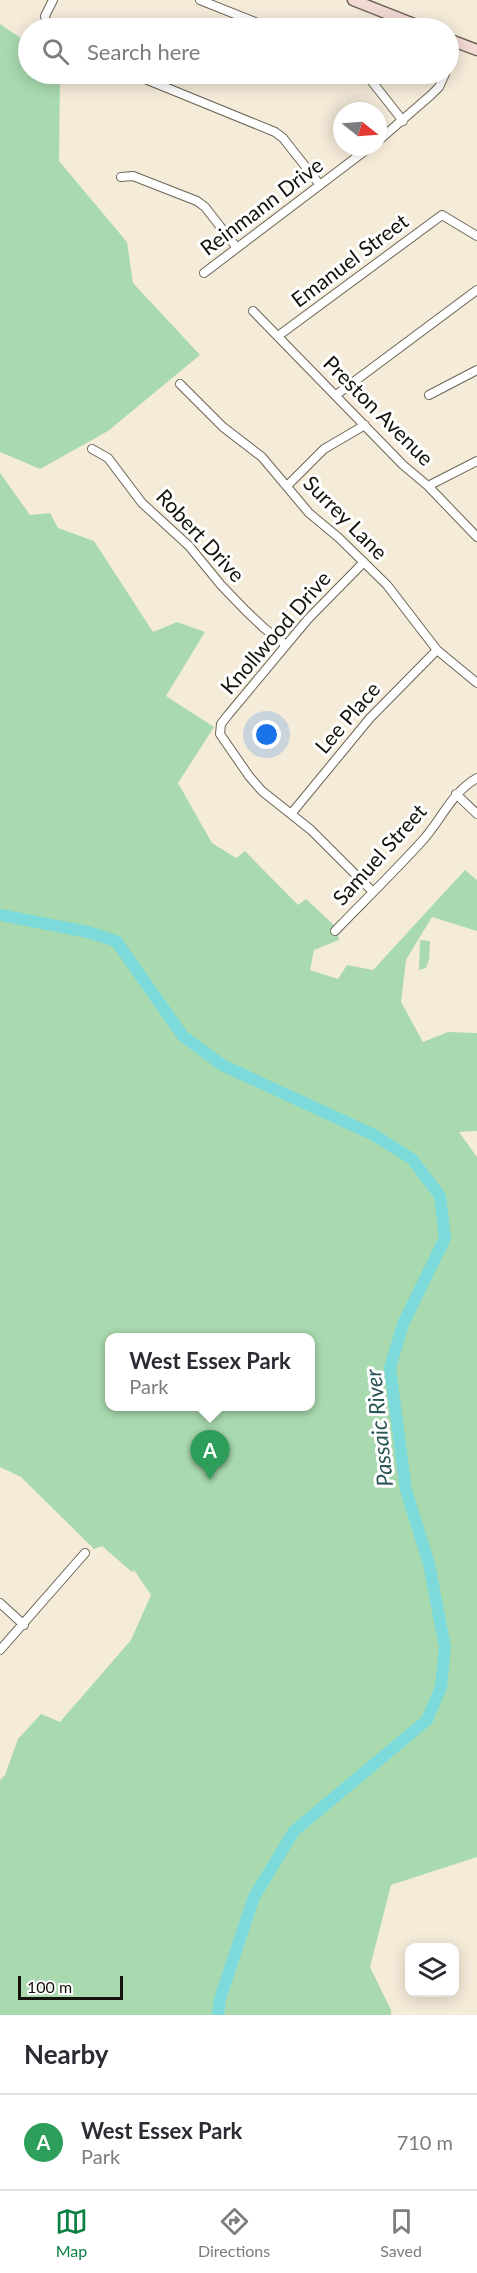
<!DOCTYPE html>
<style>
:root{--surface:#fff;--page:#f7f7f7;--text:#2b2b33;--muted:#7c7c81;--line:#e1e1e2;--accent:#0b8043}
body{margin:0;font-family:Lato,sans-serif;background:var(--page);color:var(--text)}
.controls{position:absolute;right:18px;bottom:18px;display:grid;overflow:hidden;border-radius:12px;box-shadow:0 3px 15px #0003}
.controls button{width:54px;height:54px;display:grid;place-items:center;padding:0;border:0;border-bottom:2px solid var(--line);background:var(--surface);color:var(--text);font:30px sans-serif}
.compass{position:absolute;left:333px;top:102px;width:54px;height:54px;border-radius:50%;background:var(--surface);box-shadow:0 3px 15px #0003;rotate:107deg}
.scale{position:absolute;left:18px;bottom:15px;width:105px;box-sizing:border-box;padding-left:6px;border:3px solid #15120c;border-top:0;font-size:16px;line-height:21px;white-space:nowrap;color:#15120c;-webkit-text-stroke:4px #fff;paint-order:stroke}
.you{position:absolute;left:267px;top:735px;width:21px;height:21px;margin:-15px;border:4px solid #fff;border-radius:50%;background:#1a73e8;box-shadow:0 0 0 9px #1a73e833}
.badge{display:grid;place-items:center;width:39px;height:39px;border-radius:50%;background:var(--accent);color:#fff;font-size:20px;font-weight:700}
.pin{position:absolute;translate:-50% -50px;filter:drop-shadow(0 2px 3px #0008)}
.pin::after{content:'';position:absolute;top:32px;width:21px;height:18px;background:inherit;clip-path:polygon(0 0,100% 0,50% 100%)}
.popup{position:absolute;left:105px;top:1333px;width:210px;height:78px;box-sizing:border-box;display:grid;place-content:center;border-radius:12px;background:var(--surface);filter:drop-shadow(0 2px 4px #0005);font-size:20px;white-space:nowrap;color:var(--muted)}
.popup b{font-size:22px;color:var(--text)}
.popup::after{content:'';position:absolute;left:50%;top:100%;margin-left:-12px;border:12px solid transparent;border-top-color:var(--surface)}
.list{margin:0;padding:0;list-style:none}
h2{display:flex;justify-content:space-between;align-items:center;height:78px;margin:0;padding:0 24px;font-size:26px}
h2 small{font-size:20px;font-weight:400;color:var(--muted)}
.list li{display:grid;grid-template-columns:39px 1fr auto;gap:18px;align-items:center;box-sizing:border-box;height:96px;padding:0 24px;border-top:2px solid var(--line)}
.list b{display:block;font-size:22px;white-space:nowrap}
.list p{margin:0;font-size:20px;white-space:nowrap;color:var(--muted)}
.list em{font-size:20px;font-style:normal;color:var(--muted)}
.icon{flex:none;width:33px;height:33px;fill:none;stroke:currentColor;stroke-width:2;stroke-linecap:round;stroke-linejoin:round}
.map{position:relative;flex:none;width:477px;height:2015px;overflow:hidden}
.search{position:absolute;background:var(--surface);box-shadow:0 3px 15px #0003;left:18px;right:18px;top:18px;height:66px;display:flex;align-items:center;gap:15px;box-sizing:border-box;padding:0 21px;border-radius:33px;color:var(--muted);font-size:22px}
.sheet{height:174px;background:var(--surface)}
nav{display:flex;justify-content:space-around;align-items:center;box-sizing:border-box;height:84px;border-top:2px solid var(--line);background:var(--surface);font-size:16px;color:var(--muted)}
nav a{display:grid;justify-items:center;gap:3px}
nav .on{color:var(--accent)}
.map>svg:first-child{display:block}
</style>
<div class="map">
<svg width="477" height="2015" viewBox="0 0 477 2015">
<rect width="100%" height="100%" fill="#f5ebd9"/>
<path fill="#a9daaf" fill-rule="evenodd" d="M0,24L28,43V74H60L59,161L127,242L133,283L200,355L108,431L40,469L0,452Z
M0,473L30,515L50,513L58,528L94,541L153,632L177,622L205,632L166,696L214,727L178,783L212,843L236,858L245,851L298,905L306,899L336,927L339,940L314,950L310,970L338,979L347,965L373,970L465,870L477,880V931L432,917L406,960L401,1002L423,1042L448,1032L477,1033V1131L459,1132L477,1157V1857L391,1885L370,1967L391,2010V2015H0V1780L5,1775L18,1739L41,1714L60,1722L131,1640L151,1595L134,1570L132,1572L102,1546L94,1549L21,1477L0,1467ZM110,1338H310V1406H110Z
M420,940L430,941L429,960L426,968L419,970Z"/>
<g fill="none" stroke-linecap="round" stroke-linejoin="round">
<path stroke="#7cdbda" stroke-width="12" d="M0,915L88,932L116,941L183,1036L222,1065L374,1135L412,1159L440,1196L445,1238L403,1324L390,1368L406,1490L429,1564L445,1647L441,1687L427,1720L294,1831L254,1897L220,1999L218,2015"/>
<g stroke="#6c6455" stroke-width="10">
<path id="street" d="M200,0L270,28
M47,28L45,16L53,0
M448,64L457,42
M133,74L275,132L283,138L320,185
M366,74L403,121
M378,141L431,95L439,87L445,74
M121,177L133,176L197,201L205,207L237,248
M204,273L370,147
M253,311L403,465L428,486L477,537
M278,336L442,215L477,236
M180,384L223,427L262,457L309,513L339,538L387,585L437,650L477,683
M336,395L477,290
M429,395L477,370
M92,449L108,458L142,503L189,546L221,585L245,610L264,628L286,645
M287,486L324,449L365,425
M428,486L477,461
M364,562L308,619L228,715L221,724L220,734L249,776L262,791L311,830L373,892
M456,794L477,814
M291,814L370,718L437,650
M335,931C364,901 395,871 423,840C442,819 451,793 477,778
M0,1603L24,1625
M0,1650L85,1553"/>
</g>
<g stroke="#6c6455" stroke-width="13">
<path id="secondary" d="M353,0L424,28
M448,39L477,50"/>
</g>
<use href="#street" stroke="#fff" stroke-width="8"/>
<use href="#secondary" stroke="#f3d9d4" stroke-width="10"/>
</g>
<g text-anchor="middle" stroke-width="6" stroke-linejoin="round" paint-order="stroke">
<g font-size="21" fill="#15120c" stroke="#fff">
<text transform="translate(262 207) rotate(-37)" y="7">Reinmann Drive</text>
<text transform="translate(350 261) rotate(-37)" y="7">Emanuel Street</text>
<text transform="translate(378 411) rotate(45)" y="7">Preston Avenue</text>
<text transform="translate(345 518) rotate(45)" y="7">Surrey Lane</text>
<text transform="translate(200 536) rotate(47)" y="7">Robert Drive</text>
<text transform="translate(276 633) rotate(-49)" y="7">Knollwood Drive</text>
<text transform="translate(348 718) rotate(-49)" y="7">Lee Place</text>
<text transform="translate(380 855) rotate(-48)" y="7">Samuel Street</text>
</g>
<g font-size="22" font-style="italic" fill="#295454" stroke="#fff">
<text transform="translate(379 1428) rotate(-96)" y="8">Passaic River</text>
</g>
</g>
</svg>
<div class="controls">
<button><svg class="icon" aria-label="layers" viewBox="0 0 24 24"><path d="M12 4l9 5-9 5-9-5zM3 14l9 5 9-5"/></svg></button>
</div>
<svg class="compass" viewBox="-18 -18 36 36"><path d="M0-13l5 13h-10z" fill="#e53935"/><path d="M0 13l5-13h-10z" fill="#7c7c81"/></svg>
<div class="scale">100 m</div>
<div class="you"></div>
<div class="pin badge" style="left:210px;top:1480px;background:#2e9e5b">A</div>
<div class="popup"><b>West Essex Park</b>Park</div>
<div class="search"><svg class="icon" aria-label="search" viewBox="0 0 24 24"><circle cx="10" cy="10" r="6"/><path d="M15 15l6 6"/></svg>Search here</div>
</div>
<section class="sheet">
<h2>Nearby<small></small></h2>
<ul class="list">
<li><span class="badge" style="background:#2e9e5b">A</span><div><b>West Essex Park</b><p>Park</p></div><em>710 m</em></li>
</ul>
</section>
<nav>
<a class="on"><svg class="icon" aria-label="map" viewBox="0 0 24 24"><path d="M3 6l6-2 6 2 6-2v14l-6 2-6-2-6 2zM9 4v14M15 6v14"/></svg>Map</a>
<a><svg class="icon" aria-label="directions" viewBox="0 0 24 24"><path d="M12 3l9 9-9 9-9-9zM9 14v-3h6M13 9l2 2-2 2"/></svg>Directions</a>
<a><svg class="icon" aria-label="saved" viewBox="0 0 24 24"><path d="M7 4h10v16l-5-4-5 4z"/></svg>Saved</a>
</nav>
